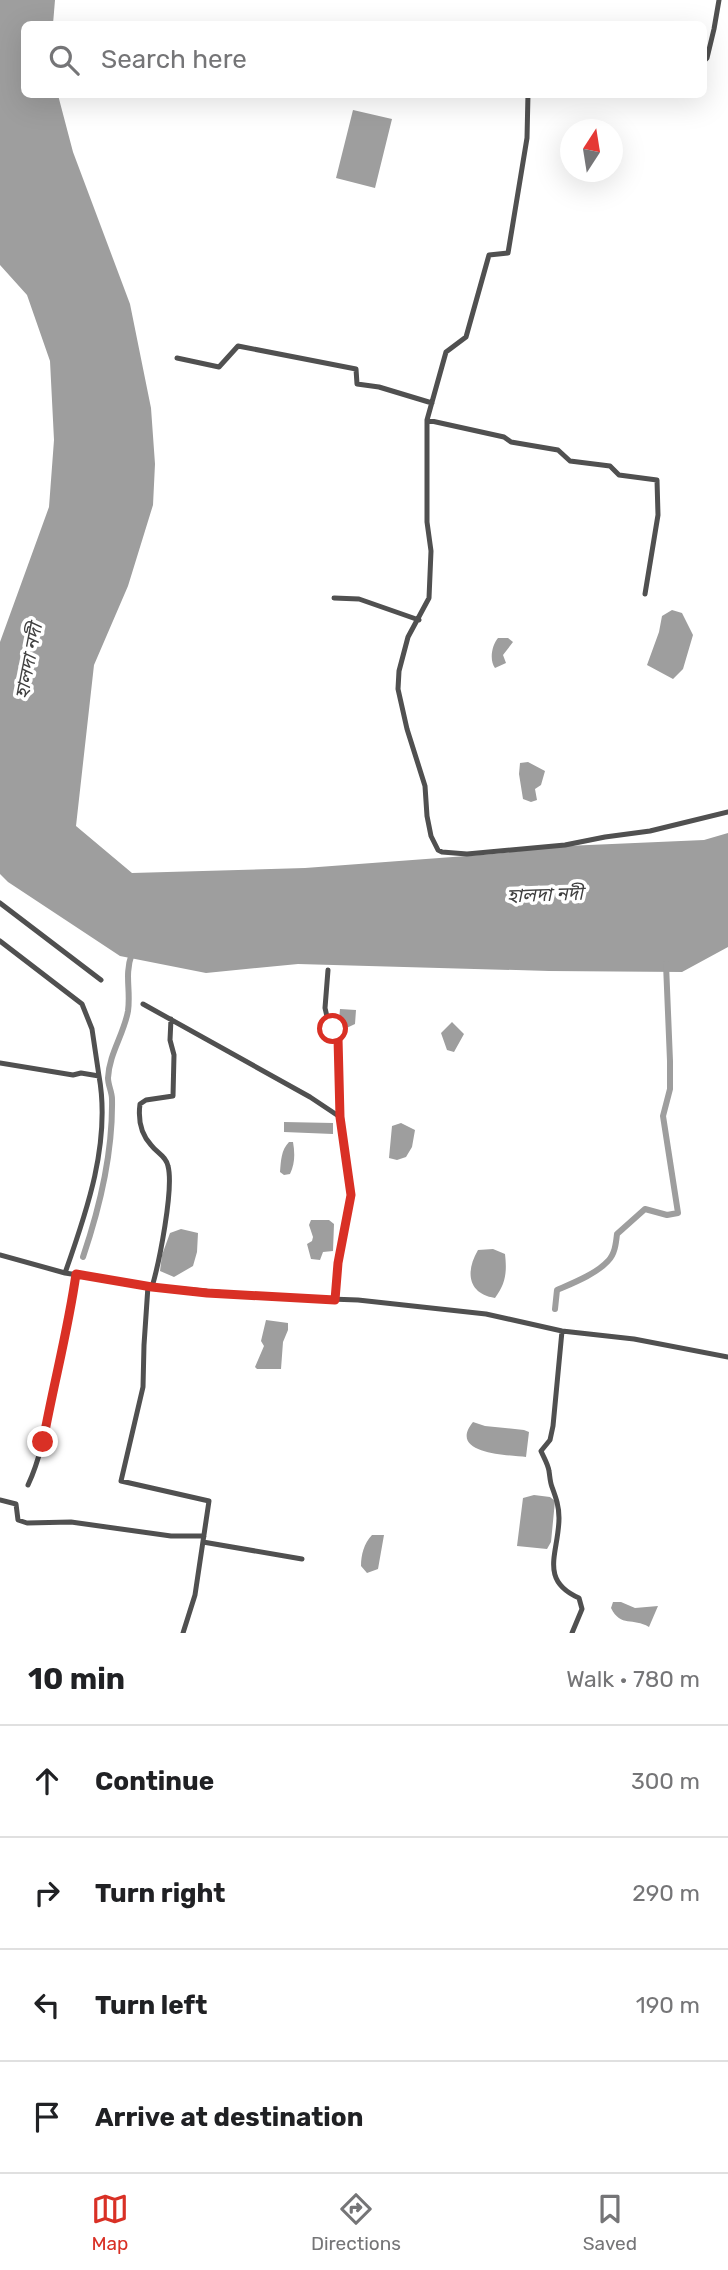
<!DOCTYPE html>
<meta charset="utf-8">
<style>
:root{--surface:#fff;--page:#f2f2f2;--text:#202124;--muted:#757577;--line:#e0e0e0;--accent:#d93025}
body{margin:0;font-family:Rubik,"Noto Sans Bengali",sans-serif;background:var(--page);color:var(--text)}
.compass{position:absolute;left:560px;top:119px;width:63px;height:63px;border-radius:50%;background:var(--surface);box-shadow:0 7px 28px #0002;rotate:12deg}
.stop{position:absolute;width:21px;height:21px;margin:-16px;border:5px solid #d93025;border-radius:50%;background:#fff}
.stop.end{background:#d93025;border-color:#fff;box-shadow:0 2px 7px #0008}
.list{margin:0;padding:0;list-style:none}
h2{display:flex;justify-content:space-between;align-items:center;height:91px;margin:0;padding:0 28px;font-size:30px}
h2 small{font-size:23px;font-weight:400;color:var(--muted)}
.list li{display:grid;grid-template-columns:46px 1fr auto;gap:21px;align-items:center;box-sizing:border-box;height:112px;padding:0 28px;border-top:2px solid var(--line)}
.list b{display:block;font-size:26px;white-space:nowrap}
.list em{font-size:23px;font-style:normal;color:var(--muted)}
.icon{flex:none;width:38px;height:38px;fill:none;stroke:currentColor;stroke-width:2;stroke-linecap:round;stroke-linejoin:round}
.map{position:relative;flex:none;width:728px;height:1633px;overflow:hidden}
.search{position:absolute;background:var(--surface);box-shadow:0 7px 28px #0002;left:21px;right:21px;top:21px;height:77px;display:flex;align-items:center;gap:18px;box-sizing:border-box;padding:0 24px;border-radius:10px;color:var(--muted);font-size:26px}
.sheet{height:539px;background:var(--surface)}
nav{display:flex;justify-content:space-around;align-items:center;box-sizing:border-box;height:98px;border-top:2px solid var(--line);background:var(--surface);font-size:19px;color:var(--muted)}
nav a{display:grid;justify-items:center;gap:4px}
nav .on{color:var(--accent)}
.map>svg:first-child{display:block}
</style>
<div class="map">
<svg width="728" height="1633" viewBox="0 0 728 1633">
<rect width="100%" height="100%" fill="#fff"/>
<path fill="#9e9e9e" d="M0,0H55L53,24H24V94L58,95L73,152L130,304L151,408L155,464L153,505L128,586L94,665L76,826L132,873L305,868L493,854L566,846L704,840L728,833V947L682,972L549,971L298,964L206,973L120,956L8,882L0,874V642L49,507L54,440L50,361L27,295L0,265Z
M353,110L392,119L375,188L336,178Z
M672,610L682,613L693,635L683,669L673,679L647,665L659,632L662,616Z
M498,638H508L513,642L503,655L506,663L495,668C489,660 492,645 498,638Z
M528,762L545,771L541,785L535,789L537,800L531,802L523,799L519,774L520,763Z
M340,1009L356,1010L355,1024L338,1032Z
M452,1022L464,1034L454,1052L447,1050L441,1033Z
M284,1122L333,1123V1134L284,1132Z
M401,1123L415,1130L412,1147L406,1157L397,1160L389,1158L392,1126Z
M289,1142H293C295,1153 295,1164 290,1174L284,1175L280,1172C281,1161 281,1150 289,1142Z
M311,1220H329L334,1224L333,1251L323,1252L320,1260L311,1259L307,1244L312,1241L313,1237L309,1225Z
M181,1229L198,1233L197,1252L193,1266L174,1277L160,1271L162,1255L170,1233Z
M493,1249L505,1254C507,1272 506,1283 495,1298C468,1294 465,1272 478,1250Z
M266,1320L288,1323V1330L283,1342L281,1369H257L255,1367L264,1346L261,1341Z
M473,1422L485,1426L524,1430L529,1432L526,1457C508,1455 447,1454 473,1422Z
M534,1495L550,1497L555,1501L551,1542L547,1549L517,1546L523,1498Z
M372,1535H384L378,1569L367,1573L361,1566C361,1555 364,1543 372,1535Z
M613,1602H621L635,1608L658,1606L649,1627C633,1617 621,1628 611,1608Z"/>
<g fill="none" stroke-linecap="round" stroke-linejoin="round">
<path stroke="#9e9e9e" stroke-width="6" d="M83,1257C100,1207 113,1153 112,1099C112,1092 108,1085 108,1078C109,1054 124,1034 128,1011C131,989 124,976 132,953
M555,1309L557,1290C573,1283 596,1274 608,1261C615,1254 616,1243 617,1234L645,1209L667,1215L678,1213L663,1116L670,1089V1061L666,964"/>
<path stroke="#505050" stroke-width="5" d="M532,24H535
M704,61L707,58L714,29L719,0
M528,94L527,138L508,253L489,255L466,337L446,352L427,420V522L431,551L429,598L408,637L399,671L398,689L407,729L425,786L427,816L431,836L438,850L442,852L467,854L565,845L605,837L650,831L728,812
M177,358L219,367L238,346L356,369L357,384L379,387L432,403
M427,420L504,437L511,442L558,450L570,461L610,466L619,475L657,480L658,515L645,594
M334,598L359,599L419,620
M0,903L101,980
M0,941L82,1004L92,1029L99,1076
M328,970L325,1008L329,1025L338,1038L340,1117
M143,1004L310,1097L340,1117L351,1195L339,1263L335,1300
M0,1063L73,1075L81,1073L99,1076C111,1142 87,1211 65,1273
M0,1255L65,1273L148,1286L274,1297L358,1300L486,1314L562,1331L634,1339L728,1357
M148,1286L144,1345L143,1387L121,1481L209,1501L195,1595L183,1633
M152,1287C159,1263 174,1189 168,1166C166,1156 157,1153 151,1145C141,1134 138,1119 140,1104L146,1100L173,1096L174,1055L170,1040L171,1019
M562,1331L553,1426L550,1440L541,1451C544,1458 548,1464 549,1471C550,1477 550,1482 552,1487C556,1498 559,1506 559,1518C559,1552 538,1580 579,1598L582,1609L572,1633
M28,1485C44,1451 48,1412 56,1375C62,1341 71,1309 76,1274
M0,1500L16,1504L18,1520L27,1523L71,1522L171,1536H204
M203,1542L302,1559"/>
</g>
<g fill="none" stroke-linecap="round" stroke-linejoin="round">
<path stroke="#d93025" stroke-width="9" d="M43,1442C53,1386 68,1331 76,1274L152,1287L207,1293L335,1300L338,1263L351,1195L340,1117L338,1038L333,1029"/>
</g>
<g text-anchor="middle" stroke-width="7" stroke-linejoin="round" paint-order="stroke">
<g font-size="19" font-style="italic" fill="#3f3f3f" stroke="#fff">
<text transform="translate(28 661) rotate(-79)" y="7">হালদা নদী</text>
<text transform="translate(545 894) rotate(-2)" y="7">হালদা নদী</text>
</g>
</g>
</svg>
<svg class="compass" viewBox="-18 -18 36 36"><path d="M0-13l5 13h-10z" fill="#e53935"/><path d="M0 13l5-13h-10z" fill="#757577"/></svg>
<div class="stop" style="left:333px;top:1029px"></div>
<div class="stop end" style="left:43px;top:1442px"></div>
<div class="search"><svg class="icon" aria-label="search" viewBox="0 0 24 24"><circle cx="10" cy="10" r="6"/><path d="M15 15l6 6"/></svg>Search here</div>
</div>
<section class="sheet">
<h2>10 min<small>Walk · 780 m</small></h2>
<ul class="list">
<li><svg class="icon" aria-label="ahead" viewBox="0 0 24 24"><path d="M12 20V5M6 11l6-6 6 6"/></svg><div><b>Continue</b></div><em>300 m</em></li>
<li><svg class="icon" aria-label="right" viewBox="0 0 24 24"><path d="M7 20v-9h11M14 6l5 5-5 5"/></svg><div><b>Turn right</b></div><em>290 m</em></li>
<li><svg class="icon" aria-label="left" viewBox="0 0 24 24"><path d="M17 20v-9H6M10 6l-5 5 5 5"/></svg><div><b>Turn left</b></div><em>190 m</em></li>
<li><svg class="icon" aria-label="arrive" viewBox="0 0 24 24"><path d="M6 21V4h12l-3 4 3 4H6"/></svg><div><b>Arrive at destination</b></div></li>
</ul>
</section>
<nav>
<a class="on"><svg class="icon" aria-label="map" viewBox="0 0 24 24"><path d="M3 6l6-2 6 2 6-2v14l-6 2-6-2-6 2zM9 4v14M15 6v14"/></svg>Map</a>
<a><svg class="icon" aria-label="directions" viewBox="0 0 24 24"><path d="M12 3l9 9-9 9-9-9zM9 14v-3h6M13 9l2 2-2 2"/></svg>Directions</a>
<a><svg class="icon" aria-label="saved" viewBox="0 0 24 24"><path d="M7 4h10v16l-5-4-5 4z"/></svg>Saved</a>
</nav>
